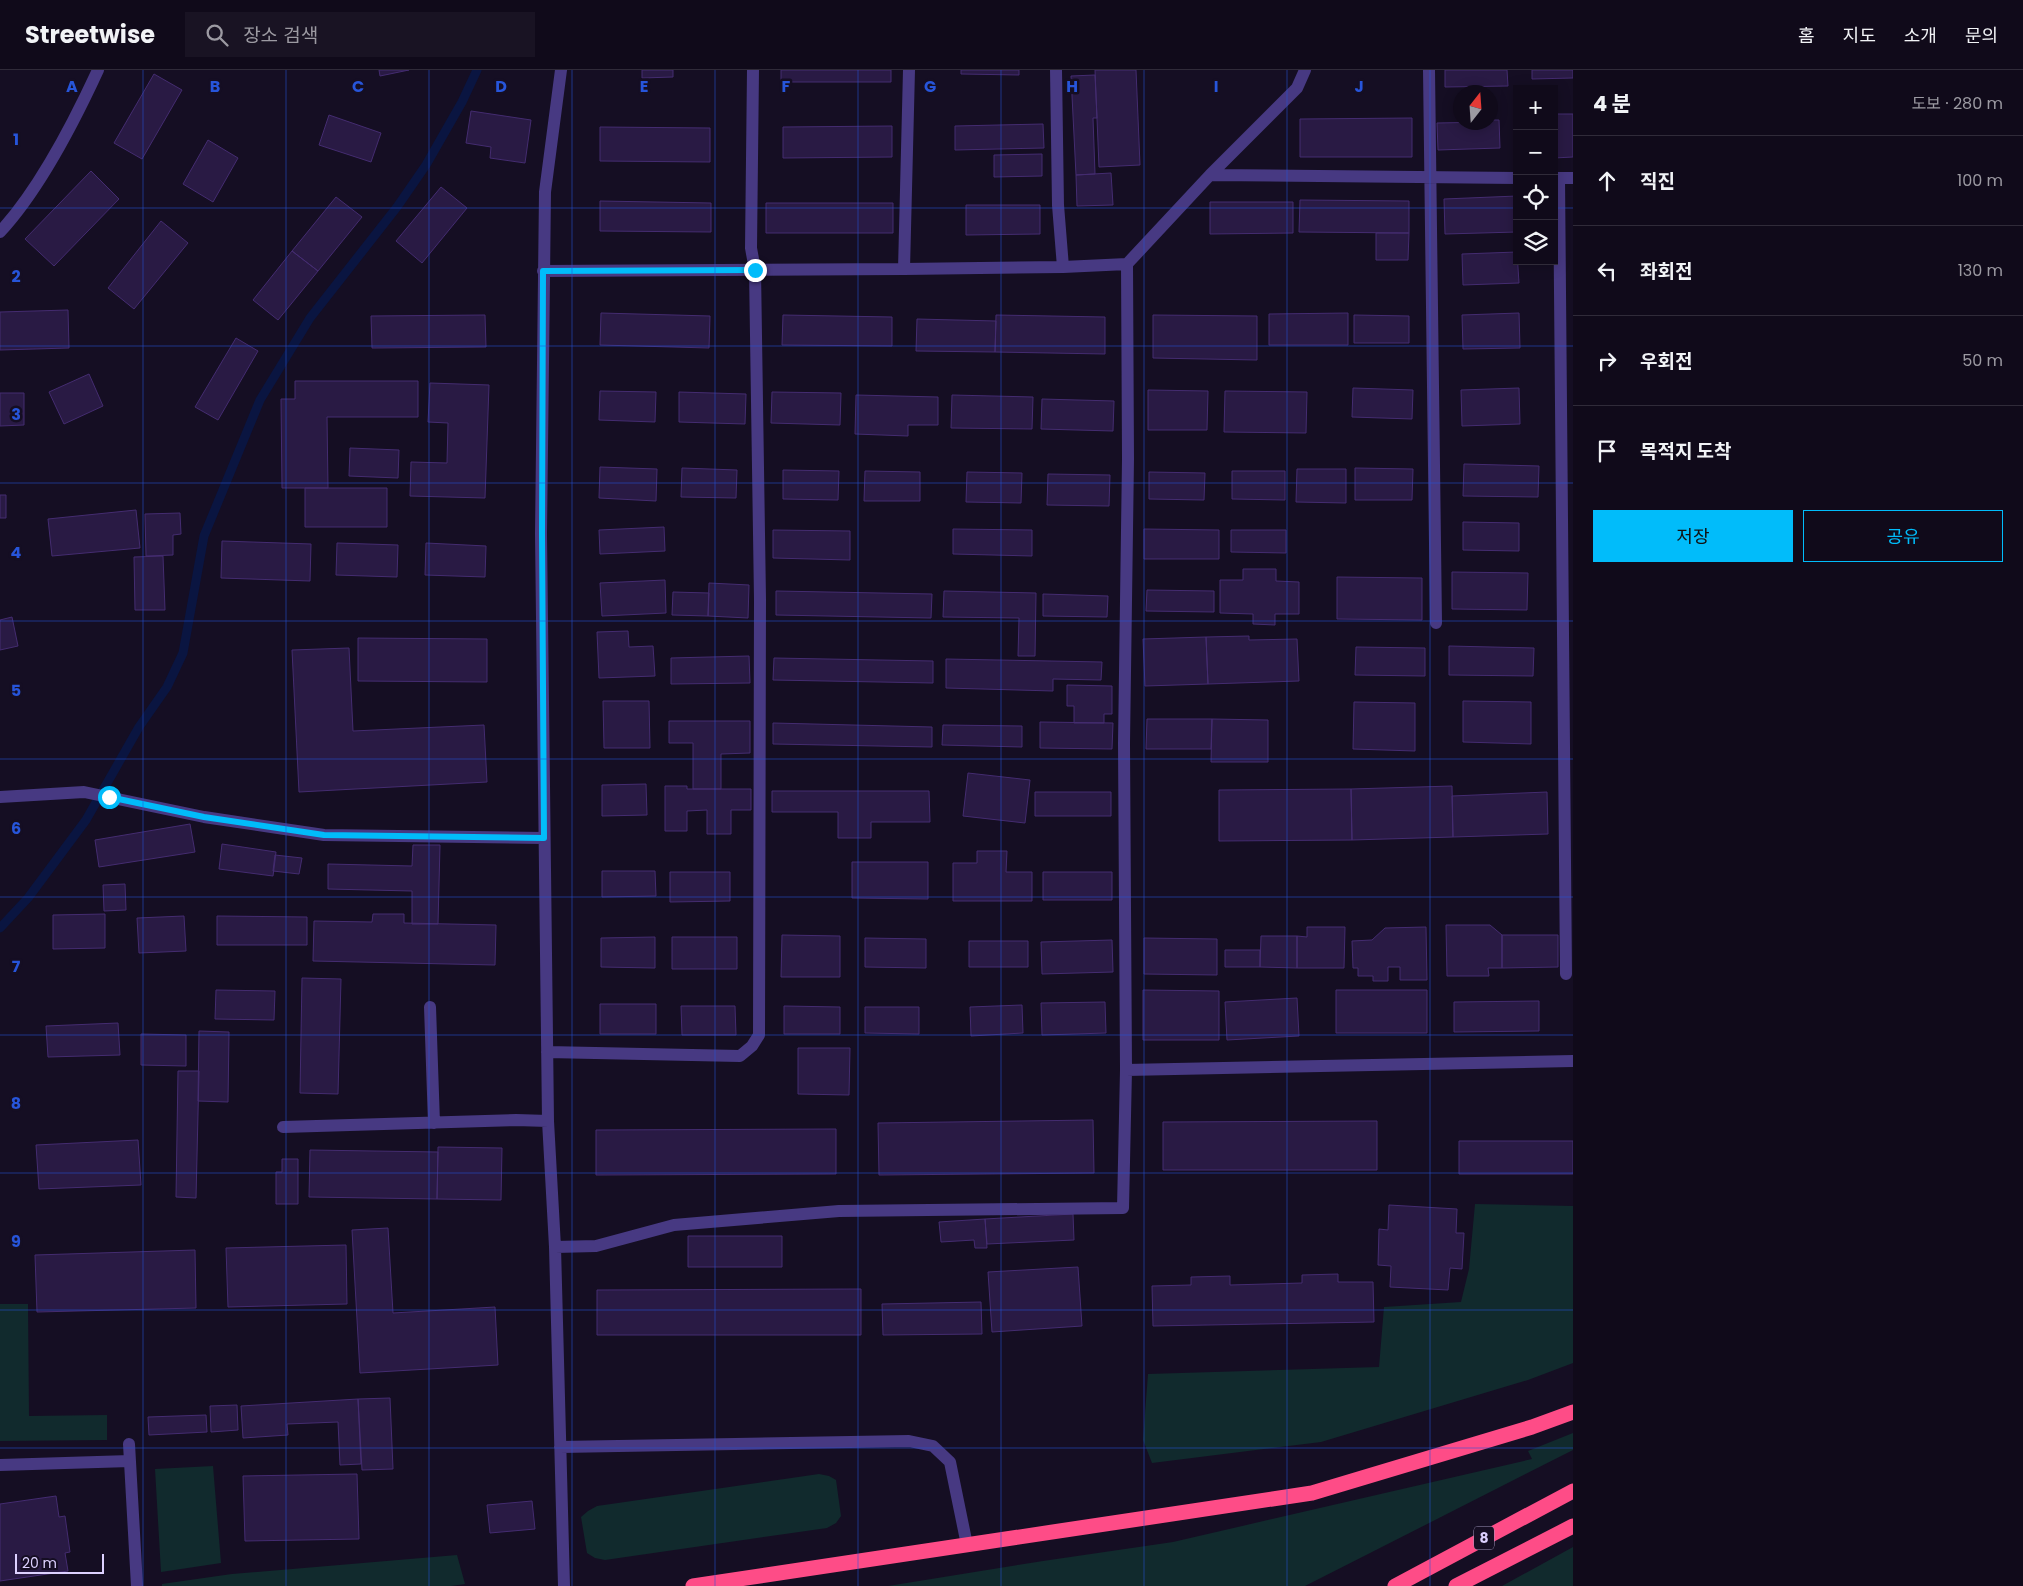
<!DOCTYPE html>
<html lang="ko">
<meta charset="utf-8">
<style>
:root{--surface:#100a1a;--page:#191323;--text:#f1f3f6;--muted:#9c9aa2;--line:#302b39;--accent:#01bcfa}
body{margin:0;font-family:Poppins,"Noto Sans KR",sans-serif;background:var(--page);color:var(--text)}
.controls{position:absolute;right:15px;top:15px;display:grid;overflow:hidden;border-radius:0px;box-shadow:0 2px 12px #0003}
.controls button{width:45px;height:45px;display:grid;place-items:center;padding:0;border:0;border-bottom:1px solid var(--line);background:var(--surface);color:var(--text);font:25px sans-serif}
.compass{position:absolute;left:1453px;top:15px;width:45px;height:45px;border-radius:50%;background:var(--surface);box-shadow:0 2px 12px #0003;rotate:17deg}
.scale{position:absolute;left:15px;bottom:12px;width:89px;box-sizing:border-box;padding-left:5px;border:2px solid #ddd1ff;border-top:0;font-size:14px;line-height:18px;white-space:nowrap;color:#ddd1ff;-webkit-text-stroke:4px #150e23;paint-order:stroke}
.stop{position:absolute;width:15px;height:15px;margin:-11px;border:4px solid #01bcfa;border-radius:50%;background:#fff}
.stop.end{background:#01bcfa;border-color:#fff;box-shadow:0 1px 5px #0008}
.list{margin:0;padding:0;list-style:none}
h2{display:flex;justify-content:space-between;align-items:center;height:65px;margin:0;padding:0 20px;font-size:21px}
h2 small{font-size:16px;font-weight:400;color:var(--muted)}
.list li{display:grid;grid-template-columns:32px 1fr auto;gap:15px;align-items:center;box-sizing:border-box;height:90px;padding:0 20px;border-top:1px solid var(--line)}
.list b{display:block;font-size:19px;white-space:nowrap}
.list em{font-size:16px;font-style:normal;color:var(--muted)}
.actions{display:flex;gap:10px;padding:15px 20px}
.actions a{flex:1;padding:11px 0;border:1px solid var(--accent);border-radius:0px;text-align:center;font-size:18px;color:var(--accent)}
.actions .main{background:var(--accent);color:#111}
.icon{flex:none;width:28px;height:28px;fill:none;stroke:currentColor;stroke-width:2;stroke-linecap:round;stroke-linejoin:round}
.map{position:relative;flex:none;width:1573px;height:1516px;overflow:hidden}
header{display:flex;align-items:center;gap:30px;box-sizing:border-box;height:70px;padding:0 25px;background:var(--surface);border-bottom:1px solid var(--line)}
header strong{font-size:24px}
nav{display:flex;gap:28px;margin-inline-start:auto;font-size:18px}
.search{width:350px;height:45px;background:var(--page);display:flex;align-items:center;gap:12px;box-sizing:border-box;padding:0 18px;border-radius:0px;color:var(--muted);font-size:19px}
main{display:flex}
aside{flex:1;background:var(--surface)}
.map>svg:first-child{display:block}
</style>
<header>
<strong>Streetwise</strong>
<div class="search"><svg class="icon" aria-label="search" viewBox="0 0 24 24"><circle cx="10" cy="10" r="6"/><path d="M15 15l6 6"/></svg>장소 검색</div>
<nav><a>홈</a><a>지도</a><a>소개</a><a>문의</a></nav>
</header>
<main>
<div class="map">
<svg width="1573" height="1516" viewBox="0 0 1573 1516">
<rect width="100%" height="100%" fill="#150e23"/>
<path fill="#112a2d" d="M1475,1134L1573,1136V1293L1528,1310L1321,1372L1152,1393L1143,1370L1148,1304L1379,1297L1384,1237L1461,1232L1469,1199Z
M0,1234H28L29,1346L107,1345V1370L0,1371Z
M1573,1363V1380L1305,1516H888L1043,1491L1173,1472L1532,1389L1528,1381Z
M213,1396L221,1493L161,1502L155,1399Z
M819,1404L829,1406L836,1410L841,1446L836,1453L827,1458L605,1490L595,1488L587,1483L581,1447L588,1441L597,1436Z
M1573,1477V1516H1502Z
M457,1485L465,1514L451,1516H162V1514L232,1504Z"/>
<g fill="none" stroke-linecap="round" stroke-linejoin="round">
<path stroke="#0a1541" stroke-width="9" d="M0,858L28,828L86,750L139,657L167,617L183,583L204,466L260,330L310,248L397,137L426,95L462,32L477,0"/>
</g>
<path fill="#291a44" stroke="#442c70" d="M379,0H409L380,6Z
M642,0H673V7L642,8Z
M781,0H891V12H781Z
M961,0H1019V5L961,4Z
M1095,0H1136L1140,95L1099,97Z
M1445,0H1507L1508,16L1445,17Z
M1532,0H1573V8L1532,9Z
M154,4L182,20L142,89L114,73Z
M1095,5L1097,48H1093L1095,104L1076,105L1071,6Z
M471,41L531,50L525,93L490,88L491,77L466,73Z
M1554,44H1573V87L1554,88Z
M329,45L381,63L371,92L319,75Z
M1412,48V87H1300V49Z
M1490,50H1499L1500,78L1438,80L1437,53L1490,52Z
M1043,54L1044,78L955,80V56Z
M892,56V87L783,88V57Z
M600,57L710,58V92L600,91Z
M208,70L238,88L213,132L183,114Z
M1042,84V106L994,107V85Z
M91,101L119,129L54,196L25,169Z
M1111,103L1113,135L1077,136L1076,105Z
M441,117L467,138L422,193L396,171Z
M1517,126V162L1445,164L1444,129Z
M336,127L362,147L318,201L292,181Z
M1300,130L1409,131V163L1299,162Z
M600,131L711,133V162L600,161Z
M1210,132H1293V163L1210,164Z
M766,133H893V163H766Z
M966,135H1040V164L966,165Z
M161,151L188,173L134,239L108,218Z
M1376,163H1409L1408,190H1376Z
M292,181L318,201L278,250L253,230Z
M1517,182L1519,213L1463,215L1462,184Z
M68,240L69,278L0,280V242Z
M601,243L710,246L709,278L600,275Z
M1348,243V275H1269V244Z
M1519,243L1520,278L1463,279L1462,245Z
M485,245L486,277L372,278L371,246Z
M783,245L892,247V276L782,275Z
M996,245L1105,247V284L995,282Z
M1153,245L1257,246V290L1153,288Z
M1354,245L1409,246V273H1354Z
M917,249L996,251L995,282L916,281Z
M236,268L258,281L218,350L195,337Z
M89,304L103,336L64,354L49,322Z
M295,311H418V347H327L328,418H282L281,329H295Z
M430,313L489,315L485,428L410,426L411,392L447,393L448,353L428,352Z
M1353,318L1413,320L1412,349L1352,347Z
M1519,318L1520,354L1462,356L1461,320Z
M1148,320L1208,321L1207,360H1148Z
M600,321L656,322L655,352L599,350Z
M1225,321L1307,322L1306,363L1224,362Z
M679,322L746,324L745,354L679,352Z
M772,322L841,323L840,355L771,353Z
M0,323H24V355L0,356Z
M856,325L938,327V355H908V366L855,364Z
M952,325L1033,327L1032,359L951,358Z
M1042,329L1114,331L1113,361L1041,359Z
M350,378L399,380L398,408L349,406Z
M1464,394L1539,396L1538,427L1463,426Z
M600,397L657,399L656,431L599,428Z
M682,398L737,400L736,428L681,427Z
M1355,398L1413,399L1412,430H1355Z
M1297,399H1346V433L1296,432Z
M783,400L839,401L838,430L783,429Z
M865,401L920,402V431H864Z
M1232,401H1285V430L1232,429Z
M967,402L1022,403L1021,433L966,432Z
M1149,402L1205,403L1204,430L1149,429Z
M1048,404L1110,405L1109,436L1047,435Z
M305,418H387V457H305Z
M0,425H6V448H0Z
M136,440L140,478L52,486L48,449Z
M180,443L181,464L173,465V485L146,486L145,444Z
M1463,452L1519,453V481L1463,480Z
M664,457L665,481L600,484L599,460Z
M953,459L1032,460V486L953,484Z
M1144,459L1219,460V489H1144Z
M773,460L850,461V490L773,488Z
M1231,460H1286V483L1231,482Z
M222,471L311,474L310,511L221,508Z
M337,473L398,475L397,507L336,505Z
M426,473L486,476L485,507L425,505Z
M163,486L165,540H135L134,487Z
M1243,499H1276V511L1299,512V544H1275V555L1253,554V544L1220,543V510H1243Z
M1452,502L1528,503L1527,540L1452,539Z
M1337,507L1422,508V550L1337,549Z
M665,510L666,543L602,546L600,513Z
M709,513L749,515L748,548L708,546Z
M1147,520L1214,521V542L1146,541Z
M776,521L932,524L931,548L776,545Z
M944,521L1036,523L1035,586H1018L1019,548L943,547Z
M673,522L709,523L708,546L672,545Z
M1043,524L1108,526L1107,547L1043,546Z
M12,547L18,576L0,580V550Z
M628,561L629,577L653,576L655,606L599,608L597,562Z
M1249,566V570L1297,569L1299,611L1208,614L1206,567Z
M1206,567L1208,614L1145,616L1143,569Z
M358,568L487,569V612L358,611Z
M1449,576L1534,578L1533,606L1449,605Z
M1356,577L1425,578V606L1355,605Z
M349,578L353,661L484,655L487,712L299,722L292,580Z
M749,586L750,613L671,614V588Z
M774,588L933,591V613L773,610Z
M946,589L1102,592L1101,610L1053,609V621L946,618Z
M1067,615L1112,616V644H1104V653H1074V636H1067Z
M603,631H649L650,678H604Z
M1463,631L1531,632V674L1463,672Z
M1354,632L1415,633V681L1353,679Z
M1147,649H1212L1211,679H1146Z
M1212,649L1268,650V692H1211Z
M669,651H750V683L721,684V719H693V673H669Z
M1040,652L1113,653L1112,679L1040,678Z
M773,653L932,657V677L773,674Z
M943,655L1022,656V677L942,675Z
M968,703L1030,710L1025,753L963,746Z
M646,714L647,745L602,746V715Z
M665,716H687V719H751V740H731V764H707V740L687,741V761H665Z
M1452,716L1453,767L1352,770L1351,719Z
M1351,719L1352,770L1219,771V720Z
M772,721H929L930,752H871V768H838V742H772Z
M1035,722H1111V746H1035Z
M1547,722L1548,764L1453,767L1452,726Z
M190,754L195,782L99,797L95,770Z
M222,774L276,782L273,806L219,799Z
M413,775H440L438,854H412V821L328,819V794L412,796Z
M977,781H1007L1006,802H1032V831H953V793H977Z
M275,785L302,788L299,804L273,801Z
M852,792H928V829L852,828Z
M602,801H655L656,826L602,827Z
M670,802H730V831L670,832Z
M1043,802H1112V830H1043Z
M125,814L126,840L104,841L103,815Z
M105,844V878L53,879V845Z
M373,844H404V853L496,855L495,895L313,891L314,851L372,852Z
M184,846L186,881L139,883L137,848Z
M217,846L307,847V875H217Z
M1446,855H1490L1502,865V898H1488L1489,906H1447Z
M1307,857H1345L1344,898H1297V866L1307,867Z
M1426,857L1427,910H1400V897H1388V911H1373V906H1358V898H1353L1352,871L1372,870L1385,858Z
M782,865L840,866V907H781Z
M1502,865H1558V897L1502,898Z
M1261,866H1297V898L1260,897Z
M655,867V898L601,897V868Z
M672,867H737V899H672Z
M865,868L926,869V898L865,897Z
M1144,868L1217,869V905L1144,904Z
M1112,870L1113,902L1042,904L1041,872Z
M969,871H1028V897H969Z
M1225,880H1260V897H1225Z
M302,908L341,909L338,1024L300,1023Z
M216,920L275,921L274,950L215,949Z
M1143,920L1219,921V970H1143Z
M1336,920H1427V963H1336Z
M1297,928L1299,966L1227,970L1225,932Z
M1539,931V961L1454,962V932Z
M1105,932L1106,963L1042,965L1041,933Z
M600,934H656V964H600Z
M1022,935L1023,963L971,966L970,937Z
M681,936H735L736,965H682Z
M784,936L840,937V964H784Z
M865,937H919V964L865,963Z
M118,953L120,985L48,987L46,956Z
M199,961L229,962L228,1032L198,1031Z
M141,964L186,965V996L141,995Z
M798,978H850L849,1025L798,1024Z
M178,1001H199L196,1128L176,1127Z
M1093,1050L1094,1103L879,1105L878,1053Z
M1377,1051V1100H1163V1052Z
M836,1059V1104L596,1105V1060Z
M138,1070L141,1115L39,1119L36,1075Z
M1459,1071H1573V1104H1459Z
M438,1077L502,1078L501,1130L437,1129Z
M310,1080L438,1082L437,1129L309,1127Z
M282,1089H298V1134H276V1102H282Z
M1389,1135L1457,1139L1456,1163H1464L1462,1199L1450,1198L1448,1220L1390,1217L1391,1196L1378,1195L1379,1159L1388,1160Z
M1073,1144L1074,1170L987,1174L985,1149Z
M985,1149L987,1178H975L974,1170L941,1172L939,1152Z
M388,1158L393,1243L495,1237L498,1295L360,1303L352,1160Z
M688,1166H782V1197H688Z
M346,1175L347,1234L228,1237L226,1178Z
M195,1180L196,1238L37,1242L35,1185Z
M1078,1197L1082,1256L992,1262L988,1202Z
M1338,1204V1212H1373L1374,1252L1153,1256L1152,1216L1191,1215V1207L1230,1206V1215L1302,1213V1205Z
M861,1219V1265H597V1220Z
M981,1232L982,1264L883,1265L882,1234Z
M390,1328L393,1399L362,1400L358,1329Z
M358,1329L361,1394L340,1395L338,1352L287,1354L288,1365L243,1368L241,1336Z
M237,1335L238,1360L211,1362L210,1336Z
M206,1345L207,1362L149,1365L148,1347Z
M357,1404L359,1469L245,1471L243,1406Z
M56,1426L59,1447L65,1446L70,1482L65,1483L68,1501L0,1511V1434Z
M532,1431L535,1459L490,1463L487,1435Z"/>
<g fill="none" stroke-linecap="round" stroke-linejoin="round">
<path stroke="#473982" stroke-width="12" d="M561,0L545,122L541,464L548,1051L555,1177L564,1516
M1056,0L1058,135L1063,197
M1429,0L1436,553
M1210,105L1517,108
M1554,108H1573
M1559,108L1566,904
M0,162C39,120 74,52 98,0
M904,199L909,0
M543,201L904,199L1063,197L1127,194L1210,105L1297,18L1305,0
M0,727L84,722L204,747L324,765L543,768
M430,937L434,1053
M547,982L740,986L752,976L759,965L760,529L755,200L751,178L753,0
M1126,1000L1573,991
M283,1057L516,1050L548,1051
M555,1177L596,1176L674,1155L839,1141L1123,1138L1126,1000L1124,673L1128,389L1127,194
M129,1374L137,1516
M560,1377L909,1371L933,1376L950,1392L967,1475
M0,1395L130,1391"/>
<path stroke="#fe4c87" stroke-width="15" d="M693,1516L1312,1423L1532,1357L1573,1342
M1395,1516L1573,1421
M1456,1516L1573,1456"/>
</g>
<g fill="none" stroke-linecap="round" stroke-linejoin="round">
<path stroke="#01bcfa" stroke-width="6" d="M109,727L204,747L324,765L544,768L542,464L543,201L755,200"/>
</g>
<path fill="none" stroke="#2755da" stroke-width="1" stroke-opacity="0.55" d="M143,0V1516M286,0V1516M429,0V1516M572,0V1516M715,0V1516M858,0V1516M1001,0V1516M1144,0V1516M1287,0V1516M1430,0V1516M0,138H1517M1554,138H1573M0,276H1573M0,413H1573M0,551H1573M0,689H1573M0,827H1573M0,965H1573M0,1103H1573M0,1240H1573M0,1378H1573"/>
<g text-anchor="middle" stroke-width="5" stroke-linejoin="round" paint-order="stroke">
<rect fill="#150e23" stroke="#a196bd" stroke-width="1" x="1474" y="1456.5" width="20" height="23" rx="4"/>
<g font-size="14" font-weight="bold" fill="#ddd1ff">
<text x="1484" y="1473">8</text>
</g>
</g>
<g font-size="16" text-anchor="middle" font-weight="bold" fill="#2755da" stroke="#150e23" stroke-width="5" stroke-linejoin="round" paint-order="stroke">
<text x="72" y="22">A</text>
<text x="215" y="22">B</text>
<text x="358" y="22">C</text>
<text x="501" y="22">D</text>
<text x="644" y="22">E</text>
<text x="786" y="22">F</text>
<text x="930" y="22">G</text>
<text x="1072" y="22">H</text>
<text x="1216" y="22">I</text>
<text x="1359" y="22">J</text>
<text x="16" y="75">1</text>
<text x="16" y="212">2</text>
<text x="16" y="350">3</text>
<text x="16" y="488">4</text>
<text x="16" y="626">5</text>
<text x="16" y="764">6</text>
<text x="16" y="902">7</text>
<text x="16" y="1039">8</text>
<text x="16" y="1177">9</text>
</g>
</svg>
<div class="controls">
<button>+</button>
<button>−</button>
<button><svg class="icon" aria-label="locate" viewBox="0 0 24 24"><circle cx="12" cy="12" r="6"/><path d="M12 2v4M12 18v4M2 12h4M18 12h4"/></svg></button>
<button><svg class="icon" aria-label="layers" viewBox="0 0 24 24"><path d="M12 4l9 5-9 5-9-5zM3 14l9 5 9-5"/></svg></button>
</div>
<svg class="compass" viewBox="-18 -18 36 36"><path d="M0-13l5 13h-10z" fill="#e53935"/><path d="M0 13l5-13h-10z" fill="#9c9aa2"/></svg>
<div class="scale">20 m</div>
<div class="stop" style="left:109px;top:727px"></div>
<div class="stop end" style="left:755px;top:200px"></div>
</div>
<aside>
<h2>4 분<small>도보 · 280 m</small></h2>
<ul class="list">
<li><svg class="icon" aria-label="ahead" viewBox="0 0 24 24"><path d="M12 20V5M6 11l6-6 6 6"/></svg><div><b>직진</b></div><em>100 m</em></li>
<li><svg class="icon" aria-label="left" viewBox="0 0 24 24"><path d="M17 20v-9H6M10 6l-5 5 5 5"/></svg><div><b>좌회전</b></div><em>130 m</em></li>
<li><svg class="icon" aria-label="right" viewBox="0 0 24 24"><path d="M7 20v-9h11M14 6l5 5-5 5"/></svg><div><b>우회전</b></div><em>50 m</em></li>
<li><svg class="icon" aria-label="arrive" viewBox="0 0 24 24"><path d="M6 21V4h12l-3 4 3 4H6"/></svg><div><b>목적지 도착</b></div></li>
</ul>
<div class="actions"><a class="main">저장</a><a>공유</a></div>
</aside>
</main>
